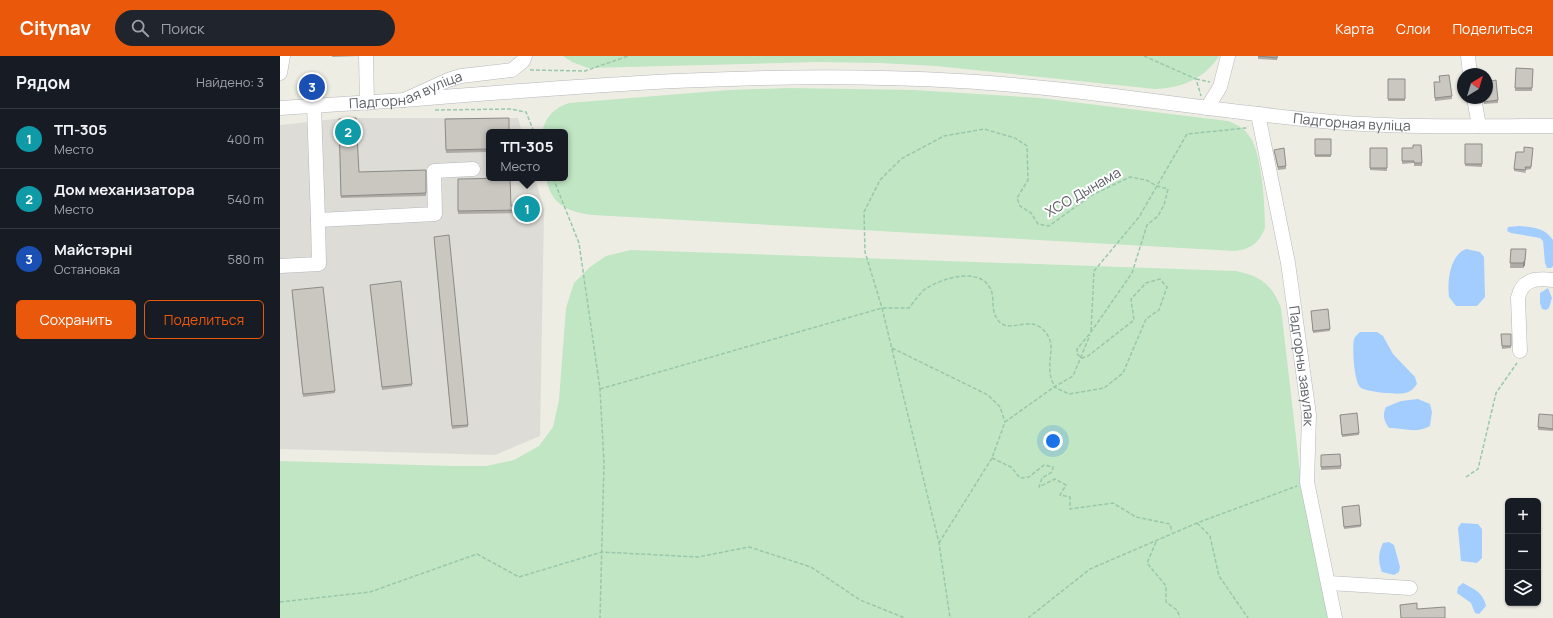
<!DOCTYPE html>
<html lang="ru">
<meta charset="utf-8">
<style>
:root{--surface:#171b24;--page:#20242c;--text:#f1f3f6;--muted:#9ea1a6;--line:#363941;--accent:#ea580c}
body{margin:0;font-family:Manrope,sans-serif;background:var(--page);color:var(--text)}
.controls{position:absolute;right:12px;bottom:12px;display:grid;overflow:hidden;border-radius:6px;box-shadow:0 1px 3px #0004}
.controls button{width:36px;height:36px;display:grid;place-items:center;padding:0;border:0;border-bottom:1px solid var(--line);background:var(--surface);color:var(--text);font:20px sans-serif}
.compass{position:absolute;left:1177px;top:12px;width:36px;height:36px;border-radius:50%;background:var(--surface);box-shadow:0 1px 3px #0004;rotate:38deg}
.you{position:absolute;left:773px;top:385px;width:14px;height:14px;margin:-10px;border:3px solid #fff;border-radius:50%;background:#1a73e8;box-shadow:0 0 0 6px #1a73e833}
.badge{display:grid;place-items:center;width:26px;height:26px;border-radius:50%;background:var(--accent);color:#fff;font-size:13px;font-weight:700}
.pin{position:absolute;translate:-50% -50%;border:2px solid #fff;box-shadow:0 1px 4px #0006}
.popup{position:absolute;left:206px;top:73px;width:82px;height:52px;box-sizing:border-box;display:grid;place-content:center;border-radius:6px;background:var(--surface);filter:drop-shadow(0 1px 3px #0005);font-size:13px;white-space:nowrap;color:var(--muted)}
.popup b{font-size:15px;color:var(--text)}
.popup::after{content:'';position:absolute;left:50%;top:100%;margin-left:-8px;border:8px solid transparent;border-top-color:var(--surface)}
.list{margin:0;padding:0;list-style:none}
h2{display:flex;justify-content:space-between;align-items:center;height:52px;margin:0;padding:0 16px;font-size:17px}
h2 small{font-size:13px;font-weight:400;color:var(--muted)}
.list li{display:grid;grid-template-columns:26px 1fr auto;gap:12px;align-items:center;box-sizing:border-box;height:60px;padding:0 16px;border-top:1px solid var(--line)}
.list b{display:block;font-size:15px;white-space:nowrap}
.list p{margin:0;font-size:13px;white-space:nowrap;color:var(--muted)}
.list em{font-size:13px;font-style:normal;color:var(--muted)}
.actions{display:flex;gap:8px;padding:12px 16px}
.actions a{flex:1;padding:9px 0;border:1px solid var(--accent);border-radius:6px;text-align:center;font-size:14px;color:var(--accent)}
.actions .main{background:var(--accent);color:#fff}
.icon{flex:none;width:22px;height:22px;fill:none;stroke:currentColor;stroke-width:2;stroke-linecap:round;stroke-linejoin:round}
.map{position:relative;flex:none;width:1273px;height:562px;overflow:hidden}
header{display:flex;align-items:center;gap:24px;box-sizing:border-box;height:56px;padding:0 20px;background:var(--accent);color:#fff}
header strong{font-size:19px}
nav{display:flex;gap:22px;margin-inline-start:auto;font-size:14px}
.search{width:280px;height:36px;background:var(--page);display:flex;align-items:center;gap:10px;box-sizing:border-box;padding:0 14px;border-radius:22px;color:var(--muted);font-size:15px}
main{display:flex}
aside{flex:1;background:var(--surface)}
.map>svg:first-child{display:block}
</style>
<header>
<strong>Citynav</strong>
<div class="search"><svg class="icon" aria-label="search" viewBox="0 0 24 24"><circle cx="10" cy="10" r="6"/><path d="M15 15l6 6"/></svg>Поиск</div>
<nav><a>Карта</a><a>Слои</a><a>Поделиться</a></nav>
</header>
<main>
<aside>
<h2>Рядом<small>Найдено: 3</small></h2>
<ul class="list">
<li><span class="badge" style="background:#0f9aa8">1</span><div><b>ТП-305</b><p>Место</p></div><em>400 m</em></li>
<li><span class="badge" style="background:#0f9aa8">2</span><div><b>Дом механизатора</b><p>Место</p></div><em>540 m</em></li>
<li><span class="badge" style="background:#1a4fb4">3</span><div><b>Майстэрні</b><p>Остановка</p></div><em>580 m</em></li>
</ul>
<div class="actions"><a class="main">Сохранить</a><a>Поделиться</a></div>
</aside>
<div class="map">
<svg width="1273" height="562" viewBox="0 0 1273 562">
<rect width="100%" height="100%" fill="#eeede4"/>
<path fill="#dddcd6" d="M64,62H238L242,76H209V122H255L264,154L260,380L215,399L0,393V69Z"/>
<path fill="#c0e6c4" d="M283,0H939C924,23 902,32 875,33L656,10L600,7L537,6L308,12L292,6Z
M510,32L634,34L760,42L948,65C957,68 965,73 970,81C982,98 985,150 985,172C979,187 971,193 955,195L313,159C288,156 271,149 266,122H285V76H262C266,60 274,52 289,47L449,34Z
M351,194L956,215C980,220 992,228 1001,252L1020,416L1048,562H0V405L173,410H206L234,404L259,390L273,371L279,344L286,252L294,227L310,211L326,200Z"/>
<path fill="#a3cdff" d="M1238,170C1253,171 1264,171 1273,184V210L1271,212H1267L1265,207L1263,185L1260,182L1231,177L1227,175L1228,171Z
M1186,193L1200,196L1204,201L1205,241L1197,250H1176L1169,241C1167,225 1170,199 1186,193Z
M1268,232L1272,242L1269,252L1266,254L1262,253L1260,247V237Z
M1080,276H1097L1103,280L1113,298L1135,321L1137,328C1134,332 1131,336 1125,337C1118,339 1085,336 1080,331C1074,325 1072,291 1074,283C1075,280 1078,278 1080,276Z
M1138,343L1150,348L1152,356L1150,370C1136,378 1124,372 1109,372C1104,365 1102,359 1106,351L1121,345Z
M1181,467L1198,468L1202,473V502L1197,507L1181,505L1178,472Z
M1109,486L1114,489L1120,511L1119,516L1114,519L1102,516C1098,506 1098,497 1103,487Z
M1183,527C1194,533 1203,536 1206,550L1199,558L1195,557L1191,547L1177,537L1178,531Z"/>
<g fill="none" stroke-linecap="round" stroke-linejoin="round">
<g stroke="#b4b6bb" stroke-width="15">
<g id="minor">
<path d="M86,0L87,47"/>
<path d="M1188,0L1190,18"/>
<path d="M0,17L3,0"/>
<path d="M1194,42L1199,70"/>
<path id="s1" d="M124,44C309,29 494,14 679,25C805,32 928,55 1053,66C1126,72 1200,70 1273,70"/>
<path d="M34,50L38,164L155,158L154,115L193,113"/>
<path id="s2" d="M0,52L124,44L168,24L181,20L232,14L243,5L245,0"/>
<path d="M927,52L940,31L948,0"/>
<path id="s3" d="M978,58L1008,207L1029,359L1027,426L1055,562"/>
<path d="M0,210L39,208L38,164"/>
<path d="M1240,295L1238,242C1242,223 1256,222 1273,224"/>
<path d="M1049,527L1130,532"/>
</g>
</g>
<path stroke="#99c7ab" stroke-width="1.5" stroke-dasharray="4 2" stroke-linecap="butt" d="M864,0L916,23L921,40
M250,14L305,15L348,0
M916,23L930,26
M155,54L230,53L246,56L254,76
M273,122L299,187L320,333L324,407L320,562
M602,252L659,487L670,562
M811,275L814,215L859,161L907,78L966,72L968,70
M612,292L708,339L720,351L725,366
M320,333L602,252H629C634,246 640,236 647,232C663,222 699,211 710,232C715,240 711,253 716,261C726,280 745,261 760,271C778,285 768,299 770,316C770,321 773,326 774,331L789,338L824,332L843,317L866,263L879,254L887,231L880,223L866,227L851,243L854,264L808,300L802,302L797,298V293L811,276L852,217L867,169L878,160L884,149L888,133L877,130L866,124L850,121L812,139L769,170L758,168L751,157L740,150L737,142L748,124L747,90L735,82L704,73L664,80L621,103L600,124L584,156L585,196L602,252
M712,402L731,411L740,422L749,421L764,409L773,411L772,416L762,422L759,431L775,423L786,429L780,439L790,441V453L833,447L856,461L890,468L892,476
M1186,421L1198,413L1216,337L1237,307
M917,467L930,480L939,520L968,562
M876,486L867,507L886,530V546L897,554L900,562
M659,487L712,402L725,366L774,331L793,320L810,279
M0,546L90,536L197,498L239,521L322,496L418,501L469,491L531,511L580,544L625,562
M748,562L810,513L917,467L1017,430"/>
<use href="#minor" stroke="#fff" stroke-width="14"/>
</g>
<path fill="#aeaba6" d="M52,0H78L52,1Z
M978,0H998L997,4L978,3Z
M1236,12L1253,13L1252,35H1235Z
M1108,23H1125V45H1108Z
M1154,29L1172,40V43L1155,45Z
M1202,42H1207L1218,44V47L1204,48Z
M59,63L79,116L146,114V140L61,142Z
M165,63L209,76V96L166,97Z
M1035,83H1051V101H1035Z
M1185,88H1202V111L1185,110Z
M1141,89L1142,110H1134V107L1122,108V92H1133Z
M1090,92H1107V115L1090,114Z
M1253,92L1251,113L1245,114L1246,117L1234,115V113L1244,96Z
M994,94L1006,110V113L998,114Z
M178,123L231,150L255,157L243,161L241,157L178,158Z
M154,183L188,369V371L172,373Z
M1231,193L1245,209L1243,212H1230Z
M90,231L132,328V330L102,334Z
M12,237L55,335V337L23,341Z
M1031,255L1050,273V275L1033,277Z
M1221,278H1231V292L1222,293Z
M1060,359L1079,377V379L1062,381Z
M1273,359V375L1258,374V371Z
M1041,399L1061,410V413L1041,414Z
M1062,451L1081,469V471L1064,473Z"/>
<path fill="#8d8b87" d="M255,154V157L243,161V159Z
M1246,193L1245,209L1243,212V207Z"/>
<path fill="#cac7c1" stroke="#8d8b87" d="M978,0H997V2Z
M1236,12L1253,13L1252,32H1235Z
M1169,19L1172,40L1155,42L1154,26H1160L1159,20Z
M1108,23H1125V43H1108Z
M1216,24L1218,44L1204,46L1203,42H1207V26Z
M76,62L79,116L146,114V137L61,140L59,63Z
M229,62V76H209V93L166,94L165,63Z
M1035,83H1051V99H1035Z
M1185,88H1202V108H1185Z
M1133,89H1141L1142,107H1134V105H1122V92H1133Z
M1244,91L1253,92L1251,111H1245L1246,114L1234,113L1236,96H1244Z
M1004,92L1006,110L998,111L994,94Z
M1090,92H1107V112H1090Z
M230,122L231,150L251,142L255,154L243,159L241,154L178,155V123Z
M169,179L188,369L172,370L154,181Z
M1231,193H1246L1245,204L1243,207H1230Z
M121,225L132,328L102,331L90,229Z
M43,231L55,335L23,338L12,234Z
M1048,253L1050,273L1033,275L1031,255Z
M1221,278H1231V290H1222Z
M1077,357L1079,377L1062,379L1060,359Z
M1259,358L1273,359V373L1258,371Z
M1060,398L1061,410L1041,411V399Z
M1079,449L1081,469L1064,471L1062,451Z
M1137,547V553L1165,551V562H1121L1120,549Z"/>
<g text-anchor="middle" stroke-width="4" stroke-linejoin="round" paint-order="stroke">
<g font-size="14" fill="#5c5f64" stroke="#fff">
<text dy="5" stroke="none"><textPath href="#s2" startOffset="128">Падгорная вуліца</textPath></text>
<text dy="5" stroke="none"><textPath href="#s1" startOffset="951">Падгорная вуліца</textPath></text>
<text transform="translate(803 136) rotate(-30)" y="5">XCO Дынама</text>
<text dy="5" stroke="none"><textPath href="#s3" startOffset="256">Падгорны завулак</textPath></text>
</g>
</g>
</svg>
<div class="controls">
<button>+</button>
<button>−</button>
<button><svg class="icon" aria-label="layers" viewBox="0 0 24 24"><path d="M12 4l9 5-9 5-9-5zM3 14l9 5 9-5"/></svg></button>
</div>
<svg class="compass" viewBox="-18 -18 36 36"><path d="M0-13l5 13h-10z" fill="#e53935"/><path d="M0 13l5-13h-10z" fill="#9ea1a6"/></svg>
<div class="you"></div>
<div class="pin badge" style="left:247px;top:153px;background:#0f9aa8">1</div>
<div class="popup"><b>ТП-305</b>Место</div>
<div class="pin badge" style="left:68px;top:76px;background:#0f9aa8">2</div>
<div class="pin badge" style="left:32px;top:31px;background:#1a4fb4">3</div>
</div>
</main>
